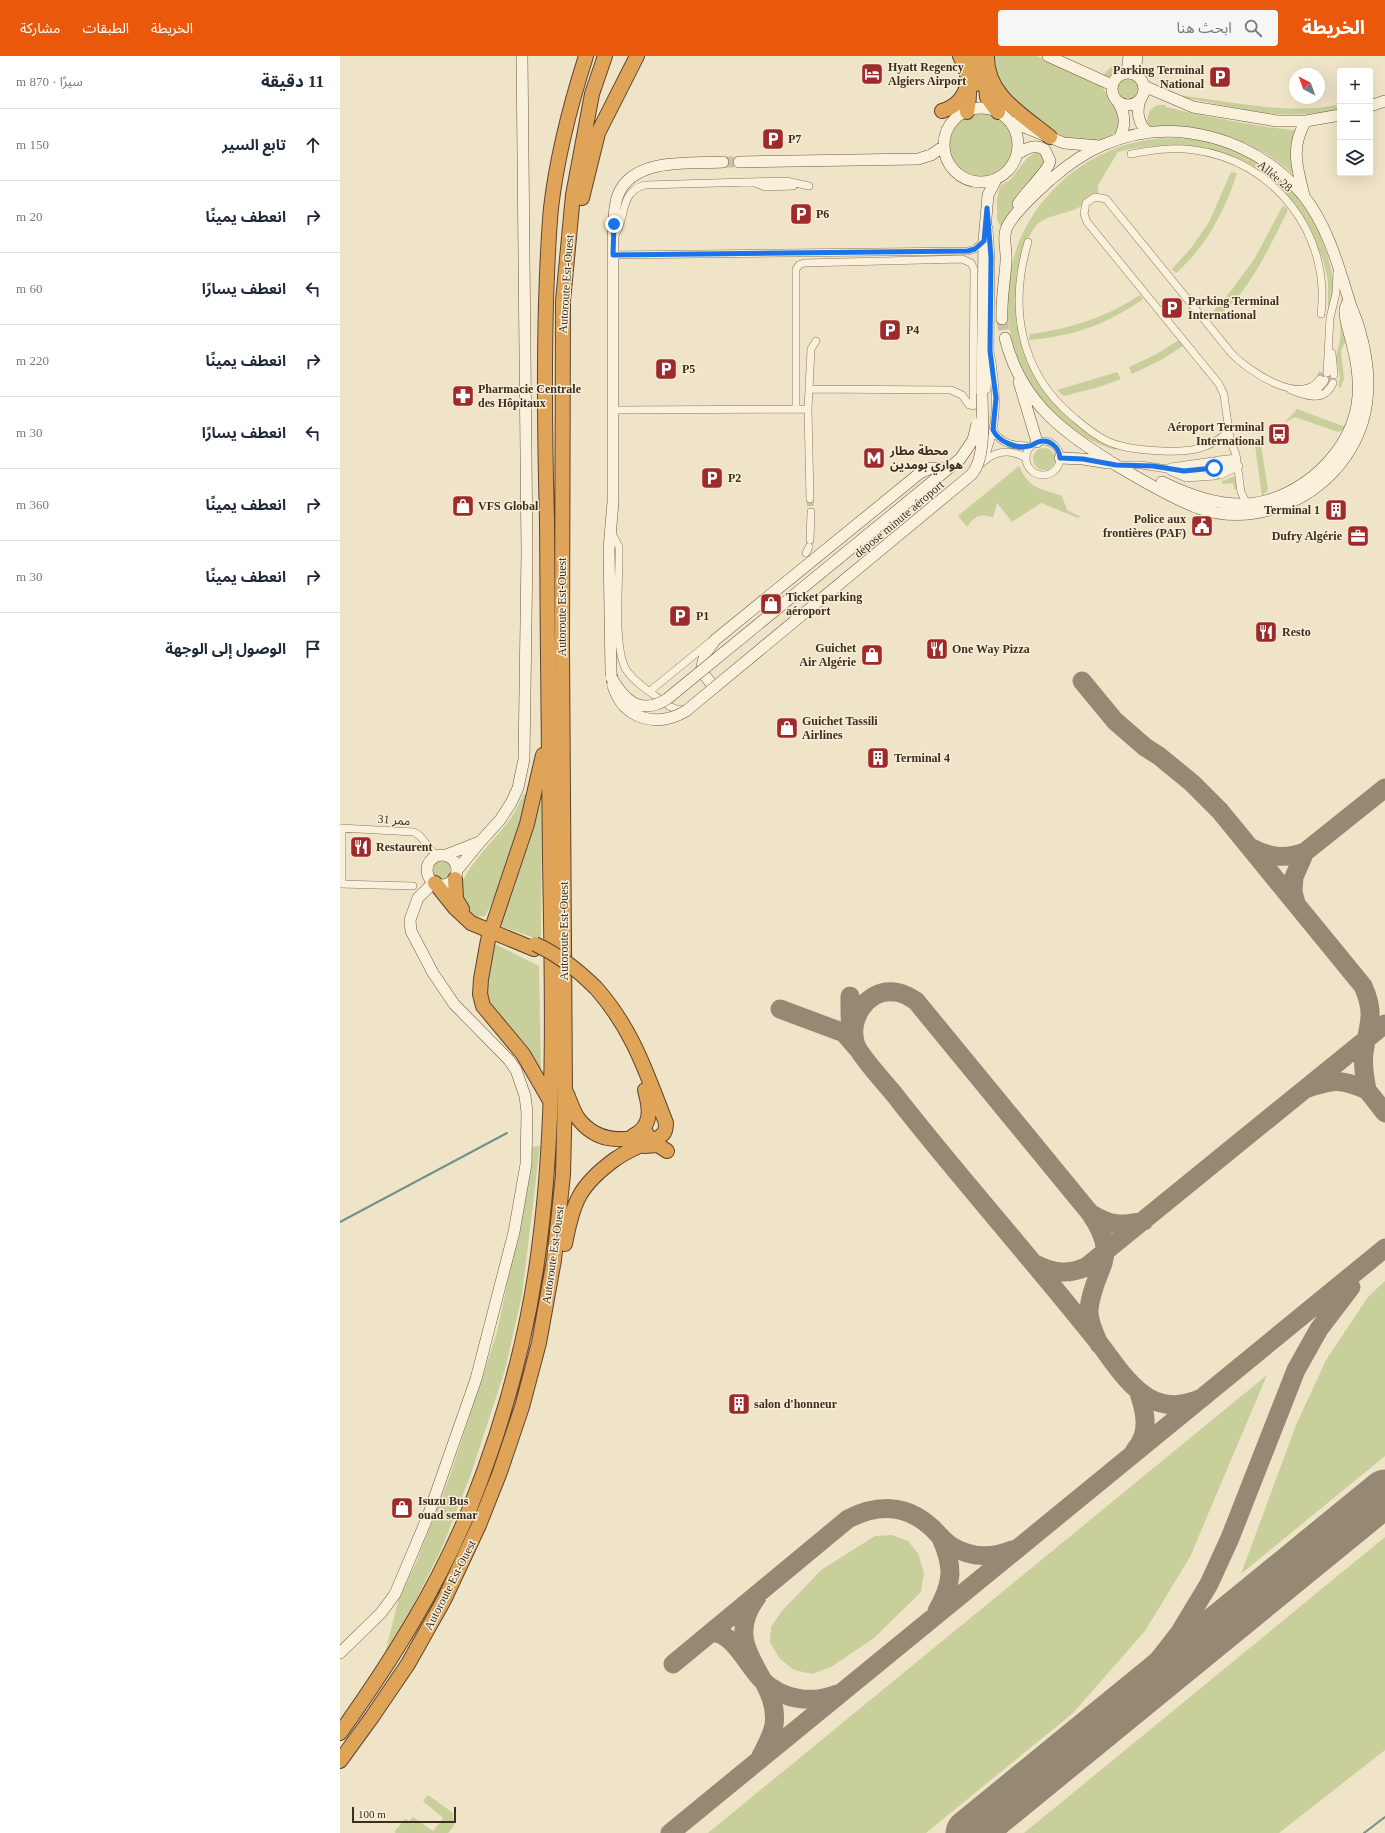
<!DOCTYPE html>
<html lang="ar">
<meta charset="utf-8">
<style>
:root{--surface:#fff;--page:#f6f6f7;--text:#1f2937;--muted:#747a83;--line:#e0e1e3;--accent:#ea580c}
body{margin:0;font-family:"Times New Roman","Noto Sans Arabic",serif;background:var(--page);color:var(--text);direction:rtl}
.controls{position:absolute;right:12px;top:12px;display:grid;overflow:hidden;border-radius:4px;box-shadow:0 4px 16px #0002}
.controls button{width:36px;height:36px;display:grid;place-items:center;padding:0;border:0;border-bottom:1px solid var(--line);background:var(--surface);color:var(--text);font:20px sans-serif}
.compass{position:absolute;left:949px;top:12px;width:36px;height:36px;border-radius:50%;background:var(--surface);box-shadow:0 4px 16px #0002;rotate:319deg}
.scale{position:absolute;left:12px;bottom:10px;width:104px;box-sizing:border-box;padding-left:4px;border:2px solid #3d2e20;border-top:0;font-size:11px;line-height:14px;white-space:nowrap;color:#3d2e20;-webkit-text-stroke:3px #f7eed8;paint-order:stroke}
.stop{position:absolute;width:12px;height:12px;margin:-9px;border:3px solid #1a73e8;border-radius:50%;background:#fff}
.stop.end{background:#1a73e8;border-color:#fff;box-shadow:0 1px 4px #0008}
.list{margin:0;padding:0;list-style:none}
h2{display:flex;justify-content:space-between;align-items:center;height:52px;margin:0;padding:0 16px;font-size:17px}
h2 small{font-size:13px;font-weight:400;color:var(--muted)}
.list li{display:grid;grid-template-columns:26px 1fr auto;gap:12px;align-items:center;box-sizing:border-box;height:72px;padding:0 16px;border-top:1px solid var(--line)}
.list b{display:block;font-size:15px;white-space:nowrap}
.list em{font-size:13px;font-style:normal;color:var(--muted)}
.icon{flex:none;width:22px;height:22px;fill:none;stroke:currentColor;stroke-width:2;stroke-linecap:round;stroke-linejoin:round}
.map{position:relative;flex:none;width:1045px;height:1777px;overflow:hidden;direction:ltr}
header{display:flex;align-items:center;gap:24px;box-sizing:border-box;height:56px;padding:0 20px;background:var(--accent);color:#fff}
header strong{font-size:19px}
nav{display:flex;gap:22px;margin-inline-start:auto;font-size:14px}
.search{width:280px;height:36px;background:var(--page);display:flex;align-items:center;gap:10px;box-sizing:border-box;padding:0 14px;border-radius:4px;color:var(--muted);font-size:15px}
main{display:flex}
aside{flex:1;background:var(--surface)}
.map>svg:first-child{display:block}
</style>
<header>
<strong>الخريطة</strong>
<div class="search"><svg class="icon" aria-label="search" viewBox="0 0 24 24"><circle cx="10" cy="10" r="6"/><path d="M15 15l6 6"/></svg>ابحث هنا</div>
<nav><a>الخريطة</a><a>الطبقات</a><a>مشاركة</a></nav>
</header>
<main>
<div class="map">
<svg width="1045" height="1777" viewBox="0 0 1045 1777">
<rect width="100%" height="100%" fill="#f0e4c8"/>
<path fill="#c9cf9b" d="M653,0H697L761,29L780,59V73C746,105 709,75 682,49C674,42 664,34 659,24C655,18 654,7 653,0Z
M773,9L778,12L768,24L756,17L764,18Z
M778 33a10 10 0 1 1 20 0a10 10 0 1 1-20 0Z
M838,39C887,45 953,60 1000,48V53C952,64 923,57 876,48C864,45 849,44 838,39Z
M817,49H826V51C871,62 915,70 961,75L953,118C910,79 865,72 810,71L807,64L810,54Z
M609 88a32 32 0 1 1 64 0a32 32 0 1 1-64 0Z
M823,82C843,82 863,83 883,89C934,104 977,154 989,205C991,213 994,222 994,231C993,243 990,256 988,268V225L983,204L964,164L951,144L934,129L900,106L835,90H813L790,93L778,96L758,129V138C751,142 745,148 738,152C727,158 710,158 699,167C687,177 678,208 677,223C674,268 681,307 712,342C718,348 726,353 733,359C748,370 762,381 777,392L775,394C744,384 722,369 702,344C619,239 694,92 823,82Z
M696,96L703,97L705,107L685,132L662,173L657,164V142L660,130L670,124L687,102Z
M891,116L897,117C885,155 866,191 836,217L832,213L851,192L869,166Z
M944,150L948,153L947,156C929,192 907,241 873,264L869,260L890,236L915,202L942,151Z
M1002,228L1007,284L1001,294L1004,323L1000,333L998,329L1000,321L996,301L1000,284Z
M800,239L803,243C766,269 734,280 689,284L690,278C729,273 767,261 800,239Z
M839,284L843,290L821,304L792,318L789,311L815,299Z
M777,316L781,323L759,331L724,340L717,334Z
M957,353L1008,372L998,376L955,361L944,367Z
M924,383L921,389L928,434L922,440L915,389Z
M693 403a11 11 0 1 1 22 0a11 11 0 1 1-22 0Z
M679,410C689,433 700,432 722,440L727,454L741,461L738,462L701,447L672,466L657,447L653,462C642,456 633,461 627,471L618,460Z
M895,420L898,434L894,433L893,427L882,428V425Z
M184,738L189,739C177,780 166,822 145,860L136,861C129,856 123,851 120,842C114,823 153,785 165,770C173,761 178,749 184,738Z
M202,740L201,884L163,871L158,865L185,794Z
M92 813a10 10 0 1 1 20 0a10 10 0 1 1-20 0Z
M155,888L199,910L201,1015L150,951L146,933L150,905Z
M200,1090L182,1239L165,1314L131,1418L102,1492L68,1560L44,1602L59,1541L76,1507L111,1417L157,1276L178,1177L191,1091Z
M1045,1225V1400L901,1518L956,1369L986,1304L1028,1241Z
M927,1319L850,1501L805,1575L733,1657L586,1777H368Z
M552,1479L568,1485L578,1497L584,1517L581,1536L534,1582L491,1611L472,1618L454,1614L439,1602L430,1586L431,1571L441,1556L481,1514L535,1480Z
M1045,1481V1694L939,1777H684Z
M88,1739L113,1757L114,1770L108,1777H56L54,1776L65,1763L69,1765L73,1761L93,1775L103,1762L83,1745Z"/>
<g fill="none" stroke-linecap="round" stroke-linejoin="round">
<path stroke="#6f938a" stroke-width="2" d="M0,1166L167,1077
M1024,1777L1045,1761"/>
<path stroke="#968974" stroke-width="19" d="M742,625L775,665L805,691L819,700L852,727L880,755L1023,930C1036,959 1028,968 1024,997C1022,1010 1025,1022 1027,1034C999,1022 993,1024 965,1033
M912,792C930,802 946,803 965,796
M956,847L953,836L954,821L965,796L1045,732
M440,953L499,975L504,977L517,992C509,973 510,960 510,940
M1027,1034L1045,1057
M750,1157C771,1170 781,1170 804,1165
M695,1208C713,1217 728,1219 746,1211L1045,968
M759,1288C754,1276 748,1265 749,1253C754,1209 782,1203 750,1157L576,945C570,941 562,936 554,936C526,933 507,965 516,989C520,1000 545,1027 554,1038C599,1096 647,1151 694,1208C716,1234 737,1260 759,1287C773,1305 788,1330 809,1342C826,1352 844,1350 862,1342
M795,1394C811,1376 805,1355 798,1334
M417,1541C377,1595 441,1620 434,1669C432,1680 426,1690 421,1700
M597,1555C613,1527 614,1511 601,1482
M371,1577C392,1574 408,1611 423,1625C443,1644 472,1648 497,1638
M333,1608L508,1463C537,1448 566,1448 591,1471C599,1478 604,1486 613,1491C632,1502 653,1502 672,1494
M739,1687L776,1655L799,1629L840,1576L869,1528L890,1482L956,1314L979,1273L1011,1231
M330,1777L1045,1192"/>
<path stroke="#968974" stroke-width="47" d="M629,1777L1045,1437"/>
<path stroke="#ccc0a6" stroke-width="7" stroke-dasharray="7 3.5" stroke-linecap="butt" d="M980,323L983,314
M989,326L990,318
M470,443L471,456"/>
<path stroke="#ccc0a6" stroke-width="11" stroke-dasharray="11 5.5" stroke-linecap="butt" d="M383,106H399
M662,263L665,282"/>
<g stroke="#8d765c" stroke-width="8">
<path id="street" d="M791,98C812,94 832,91 854,94C934,104 991,178 981,258
M415,127L425,131L453,130
M275,179C287,160 279,136 305,129L446,125L469,130
M688,186C669,250 679,315 732,360C744,370 755,380 769,386C786,393 805,394 823,395C849,396 871,394 889,374
M273,199L628,195L635,193L644,185
M992,297L994,319
M987,317L990,262L996,237L997,217
M469,333L611,334L622,339L629,349H636
M647,333L650,295L651,201L649,172
M951,334C966,340 984,347 993,327
M969,336L978,333L985,324
M456,353V213L459,209L464,207L622,203L631,207L634,213L633,350
M273,354L468,353
M653,374C661,389 676,390 691,390
M686 402a17 17 0 1 1 34 0a17 17 0 1 1-34 0Z
M878,404L897,402
M643,406C656,394 671,393 686,402
M642,407C660,371 657,333 650,295
M777,409H801L847,416L874,412
M831,411L873,405
M879,411L897,408
M830,415L846,422L875,420
M881,419L899,410
M470,443L468,353L471,293L476,285
M907,448L901,436L896,399L890,383L884,339L879,328L747,166L744,158L746,147L755,141L766,143L892,298C909,315 961,351 980,323
M270,477L274,481L279,491C280,521 272,593 287,615C297,629 315,639 329,650L336,653H345
M470,484L471,456
M466,497L469,491
M310,635L370,586
M0,772L74,776L80,780L96,800
M0,828L73,830
M2,828V772"/>
</g>
<g stroke="#6f573f" stroke-width="12">
<path id="secondary" d="M708,0L772,29
M787,16L789,0
M772 33a16 16 0 1 1 32 0a16 16 0 1 1-32 0Z
M795,18L797,0
M804,30L853,51L937,65H966L1000,59
M800,44C796,57 798,67 808,77
M778,46C786,59 786,70 779,83
M1030,50L1045,45
M604 89a37 37 0 1 1 74 0a37 37 0 1 1-74 0Z
M669,65L724,87L759,90
M677,98C686,93 694,87 705,94L710,105C709,114 684,138 678,148
M399,106L578,103L591,99L604,90
M964,139C957,112 950,90 966,65
M662,263C661,243 665,225 666,205C667,194 662,181 667,171C675,155 697,136 710,124C726,110 744,97 763,89C833,58 914,82 963,139C987,169 998,208 1009,244C1012,254 1016,262 1019,272C1032,315 1033,361 1006,400C974,446 913,471 858,452C834,443 803,425 781,412C726,379 681,347 665,282
M679,326L697,386
M642,337L644,185L648,139L657,122
M720,402L743,403L768,407
M822,426C849,439 876,449 906,448C960,445 1015,394 1018,340C1019,324 1017,307 1013,292C1011,280 1004,265 1005,253C1006,250 1007,247 1009,245
M273,629L271,616L269,493L273,446V182C274,168 273,152 278,139C293,101 349,108 383,106
M374,631L361,615L365,598L375,584L580,417L591,412L607,413
M87 814a15 15 0 1 1 30 0a15 15 0 1 1-30 0Z
M106,799L139,786
M118,813L140,786L160,764L171,747L178,732L184,703L187,497L182,0
M0,1597L41,1557L55,1538L88,1460L136,1323L174,1176L186,1108L187,1056L185,1040L176,1014L169,1004L114,948L93,917L71,875L70,864L78,842L94,826"/>
</g>
<g stroke="#5b4430" stroke-width="16">
<path id="highway" d="M620,0C630,18 631,36 627,56
M635,0L636,28
M647,0C646,39 683,59 710,81
M645,19L647,41L658,56
M602,55C615,51 624,42 627,29
M242,142L258,77L297,0
M203,699L187,768L148,884L141,923L140,938L143,950L183,998L209,1043
M115,823L116,843L122,853
M95,827L115,852L131,867L194,893
M227,1038C230,1046 233,1054 237,1061C255,1086 281,1087 307,1078
M293,1080C313,1070 310,1052 305,1034
M304,1090L318,1089L327,1095
M225,1188C233,1146 239,1130 274,1104C280,1100 286,1096 293,1093C301,1088 316,1086 323,1078C326,1075 326,1071 326,1067C306,1016 293,974 256,932
M0,1677C50,1607 97,1533 130,1452C164,1367 189,1276 200,1184C216,1058 212,930 210,803C208,690 208,577 207,464C205,392 204,320 206,247C207,216 208,184 211,152C217,100 230,50 246,0
M0,1705L32,1661L68,1608L104,1544L139,1469L160,1416L182,1351L199,1287L214,1204L223,1119L225,1035L222,591L223,245L233,139L252,38L265,0"/>
</g>
<use href="#street" stroke="#faf1dc" stroke-width="7"/>
<use href="#secondary" stroke="#faf1dc" stroke-width="11"/>
<use href="#highway" stroke="#e0a458" stroke-width="14"/>
<g stroke="#6f573f" stroke-width="12" stroke-linecap="butt">
<path id="secondary-bridge" d="M271,621C284,644 300,660 327,643L620,403L633,384L637,368
M273,630C284,664 317,672 346,655L631,419C647,402 642,360 642,337"/>
</g>
<g stroke="#5b4430" stroke-width="16" stroke-linecap="butt">
<path id="highway-bridge" d="M195,888C219,899 238,914 256,932"/>
</g>
<use href="#secondary-bridge" stroke="#faf1dc" stroke-width="11"/>
<use href="#highway-bridge" stroke="#e0a458" stroke-width="14"/>
</g>
<g fill="none" stroke-linecap="round" stroke-linejoin="round">
<path stroke="#1a73e8" stroke-width="5" d="M274,168L273,199L628,195L635,193L644,185L647,152L651,201L650,295L656,342L653,374C659,386 676,393 689,390C692,390 695,387 698,386C709,382 719,391 720,402L743,403L776,409L813,410L844,415L874,412"/>
</g>
<defs>
<g id="hotel-square" transform="scale(1.15)"><rect x="-9" y="-9" width="18" height="18" rx="4" fill="#9e2a2b" stroke="#f7eed8"/><path d="M-6-4.5h1.5V1H6V5H4.5V3h-9V5H-6ZM-4 0a1.8 1.8 0 1 1 3.6 0ZM.5 0V-2.5h3Q6-2.5 6 0Z" fill="#fff"/></g>
<g id="parking-square" transform="scale(1.15)"><rect x="-9" y="-9" width="18" height="18" rx="4" fill="#9e2a2b" stroke="#f7eed8"/><path d="M-3.5-5.5H1a3.5 3.5 0 0 1 0 7H-1V5.5H-3.5ZM-1-3.4V-.6H.8a1.4 1.4 0 0 0 0-2.8Z" fill="#fff"/></g>
<g id="pharmacy-square" transform="scale(1.15)"><rect x="-9" y="-9" width="18" height="18" rx="4" fill="#9e2a2b" stroke="#f7eed8"/><path d="M-2-6h4v4h4v4h-4v4h-4v-4h-4v-4h4Z" fill="#fff"/></g>
<g id="bus-square" transform="scale(1.15)"><rect x="-9" y="-9" width="18" height="18" rx="4" fill="#9e2a2b" stroke="#f7eed8"/><path d="M-5-6H5V4H4V6H2V4H-2V6H-4V4H-5ZM-3.5-4V0h7V-4ZM-3.5 1.2v1.5H-2V1.2ZM2 1.2v1.5H3.5V1.2Z" fill="#fff"/></g>
<g id="metro-square" transform="scale(1.15)"><rect x="-9" y="-9" width="18" height="18" rx="4" fill="#9e2a2b" stroke="#f7eed8"/><path d="M-5.5 5V-5H-3L0 0L3-5H5.5V5H3V-.5L0 4L-3-.5V5Z" fill="#fff"/></g>
<g id="shop-square" transform="scale(1.15)"><rect x="-9" y="-9" width="18" height="18" rx="4" fill="#9e2a2b" stroke="#f7eed8"/><path d="M-5-2.5h2.3a2.7 3.5 0 0 1 5.4 0H5L5.5 6h-11ZM-1.5-2.5h3a1.5 2.3 0 0 0-3 0Z" fill="#fff"/></g>
<g id="building-square" transform="scale(1.15)"><rect x="-9" y="-9" width="18" height="18" rx="4" fill="#9e2a2b" stroke="#f7eed8"/><path d="M-4-6H4V6H1V3H-1V6H-4ZM-2.5-4.3h1.7v1.8h-1.7ZM.8-4.3h1.7v1.8H.8ZM-2.5-1h1.7V.8h-1.7ZM.8-1h1.7V.8H.8Z" fill="#fff"/></g>
<g id="civic-square" transform="scale(1.15)"><rect x="-9" y="-9" width="18" height="18" rx="4" fill="#9e2a2b" stroke="#f7eed8"/><path d="M-.6-6.5H3V-4.5H.6V-3L4-1V1h2V6H-6V1h2V-1L-.6-3ZM-1.2 2.5V6h2.4V2.5Z" fill="#fff"/></g>
<g id="office-square" transform="scale(1.15)"><rect x="-9" y="-9" width="18" height="18" rx="4" fill="#9e2a2b" stroke="#f7eed8"/><path d="M-6-3h4V-5.5h4V-3h4V5H-6ZM-1-4.5V-3h2v-1.5ZM-6 0V1H6V0Z" fill="#fff"/></g>
<g id="restaurant-square" transform="scale(1.15)"><rect x="-9" y="-9" width="18" height="18" rx="4" fill="#9e2a2b" stroke="#f7eed8"/><path d="M-5-6h1v4h1v-4h1v4h1v-4h1v5L-1.5 .5V6h-2V.5L-5-1ZM5-6V6H3V1.5H1.5Q1.5-4 5-6Z" fill="#fff"/></g>
</defs>
<g fill-rule="evenodd">
<use href="#hotel-square" x="532" y="18"/>
<use href="#parking-square" x="880" y="21"/>
<use href="#parking-square" x="433" y="83"/>
<use href="#parking-square" x="461" y="158"/>
<use href="#parking-square" x="832" y="252"/>
<use href="#parking-square" x="550" y="274"/>
<use href="#parking-square" x="326" y="313"/>
<use href="#pharmacy-square" x="123" y="340"/>
<use href="#bus-square" x="939" y="378"/>
<use href="#metro-square" x="534" y="402"/>
<use href="#parking-square" x="372" y="422"/>
<use href="#shop-square" x="123" y="450"/>
<use href="#building-square" x="996" y="454"/>
<use href="#civic-square" x="862" y="470"/>
<use href="#office-square" x="1018" y="480"/>
<use href="#shop-square" x="431" y="548"/>
<use href="#parking-square" x="340" y="560"/>
<use href="#restaurant-square" x="926" y="576"/>
<use href="#restaurant-square" x="597" y="593"/>
<use href="#shop-square" x="532" y="599"/>
<use href="#shop-square" x="447" y="672"/>
<use href="#building-square" x="538" y="702"/>
<use href="#restaurant-square" x="21" y="791"/>
<use href="#building-square" x="399" y="1348"/>
<use href="#shop-square" x="62" y="1452"/>
</g>
<g text-anchor="middle" stroke-width="3" stroke-linejoin="round" paint-order="stroke">
<g font-size="12" font-weight="bold" fill="#3d2e20" stroke="#f7eed8" text-anchor="start">
<text x="548" y="15">Hyatt Regency<tspan x="548" dy="14">Algiers Airport</tspan></text>
<text x="864" y="18" text-anchor="end">Parking Terminal<tspan x="864" dy="14">National</tspan></text>
<text x="448" y="87">P7</text>
<text x="476" y="162">P6</text>
<text x="848" y="249">Parking Terminal<tspan x="848" dy="14">International</tspan></text>
<text x="566" y="278">P4</text>
<text x="342" y="317">P5</text>
<text x="138" y="337">Pharmacie Centrale<tspan x="138" dy="14">des Hôpitaux</tspan></text>
<text x="924" y="375" text-anchor="end">Aéroport Terminal<tspan x="924" dy="14">International</tspan></text>
<text x="550" y="399">محطة مطار<tspan x="550" dy="14">هواري بومدين</tspan></text>
<text x="388" y="426">P2</text>
<text x="138" y="454">VFS Global</text>
<text x="980" y="458" text-anchor="end">Terminal 1</text>
<text x="846" y="467" text-anchor="end">Police aux<tspan x="846" dy="14">frontières (PAF)</tspan></text>
<text x="1002" y="484" text-anchor="end">Dufry Algérie</text>
<text x="446" y="545">Ticket parking<tspan x="446" dy="14">aéroport</tspan></text>
<text x="356" y="564">P1</text>
<text x="942" y="580">Resto</text>
<text x="516" y="596" text-anchor="end">Guichet<tspan x="516" dy="14">Air Algérie</tspan></text>
<text x="612" y="597">One Way Pizza</text>
<text x="462" y="669">Guichet Tassili<tspan x="462" dy="14">Airlines</tspan></text>
<text x="554" y="706">Terminal 4</text>
<text x="36" y="795">Restaurent</text>
<text x="414" y="1352">salon d'honneur</text>
<text x="78" y="1449">Isuzu Bus<tspan x="78" dy="14">ouad semar</tspan></text>
</g>
<g font-size="12" fill="#3d2e20" stroke="#f7eed8">
<text transform="translate(935 120) rotate(40)" y="4">Allée 28</text>
<text transform="translate(226 228) rotate(-86)" y="4">Autoroute Est-Ouest</text>
<text transform="translate(559 463) rotate(-40)" y="4">dépose minute aéroport</text>
<text transform="translate(222 551) rotate(-90)" y="4">Autoroute Est-Ouest</text>
<text transform="translate(54 764) rotate(5)" y="4">ممر 31</text>
<text transform="translate(224 875) rotate(-90)" y="4">Autoroute Est-Ouest</text>
<text transform="translate(213 1199) rotate(-82)" y="4">Autoroute Est-Ouest</text>
<text transform="translate(110 1529) rotate(-63)" y="4">Autoroute Est-Ouest</text>
</g>
</g>
</svg>
<div class="controls">
<button>+</button>
<button>−</button>
<button><svg class="icon" aria-label="layers" viewBox="0 0 24 24"><path d="M12 4l9 5-9 5-9-5zM3 14l9 5 9-5"/></svg></button>
</div>
<svg class="compass" viewBox="-18 -18 36 36"><path d="M0-13l5 13h-10z" fill="#e53935"/><path d="M0 13l5-13h-10z" fill="#747a83"/></svg>
<div class="scale">100 m</div>
<div class="stop" style="left:874px;top:412px"></div>
<div class="stop end" style="left:274px;top:168px"></div>
</div>
<aside>
<h2>11 دقيقة<small>سيرًا · 870 m</small></h2>
<ul class="list">
<li><svg class="icon" aria-label="ahead" viewBox="0 0 24 24"><path d="M12 20V5M6 11l6-6 6 6"/></svg><div><b>تابع السير</b></div><em>150 m</em></li>
<li><svg class="icon" aria-label="right" viewBox="0 0 24 24"><path d="M7 20v-9h11M14 6l5 5-5 5"/></svg><div><b>انعطف يمينًا</b></div><em>20 m</em></li>
<li><svg class="icon" aria-label="left" viewBox="0 0 24 24"><path d="M17 20v-9H6M10 6l-5 5 5 5"/></svg><div><b>انعطف يسارًا</b></div><em>60 m</em></li>
<li><svg class="icon" aria-label="right" viewBox="0 0 24 24"><path d="M7 20v-9h11M14 6l5 5-5 5"/></svg><div><b>انعطف يمينًا</b></div><em>220 m</em></li>
<li><svg class="icon" aria-label="left" viewBox="0 0 24 24"><path d="M17 20v-9H6M10 6l-5 5 5 5"/></svg><div><b>انعطف يسارًا</b></div><em>30 m</em></li>
<li><svg class="icon" aria-label="right" viewBox="0 0 24 24"><path d="M7 20v-9h11M14 6l5 5-5 5"/></svg><div><b>انعطف يمينًا</b></div><em>360 m</em></li>
<li><svg class="icon" aria-label="right" viewBox="0 0 24 24"><path d="M7 20v-9h11M14 6l5 5-5 5"/></svg><div><b>انعطف يمينًا</b></div><em>30 m</em></li>
<li><svg class="icon" aria-label="arrive" viewBox="0 0 24 24"><path d="M6 21V4h12l-3 4 3 4H6"/></svg><div><b>الوصول إلى الوجهة</b></div></li>
</ul>
</aside>
</main>
